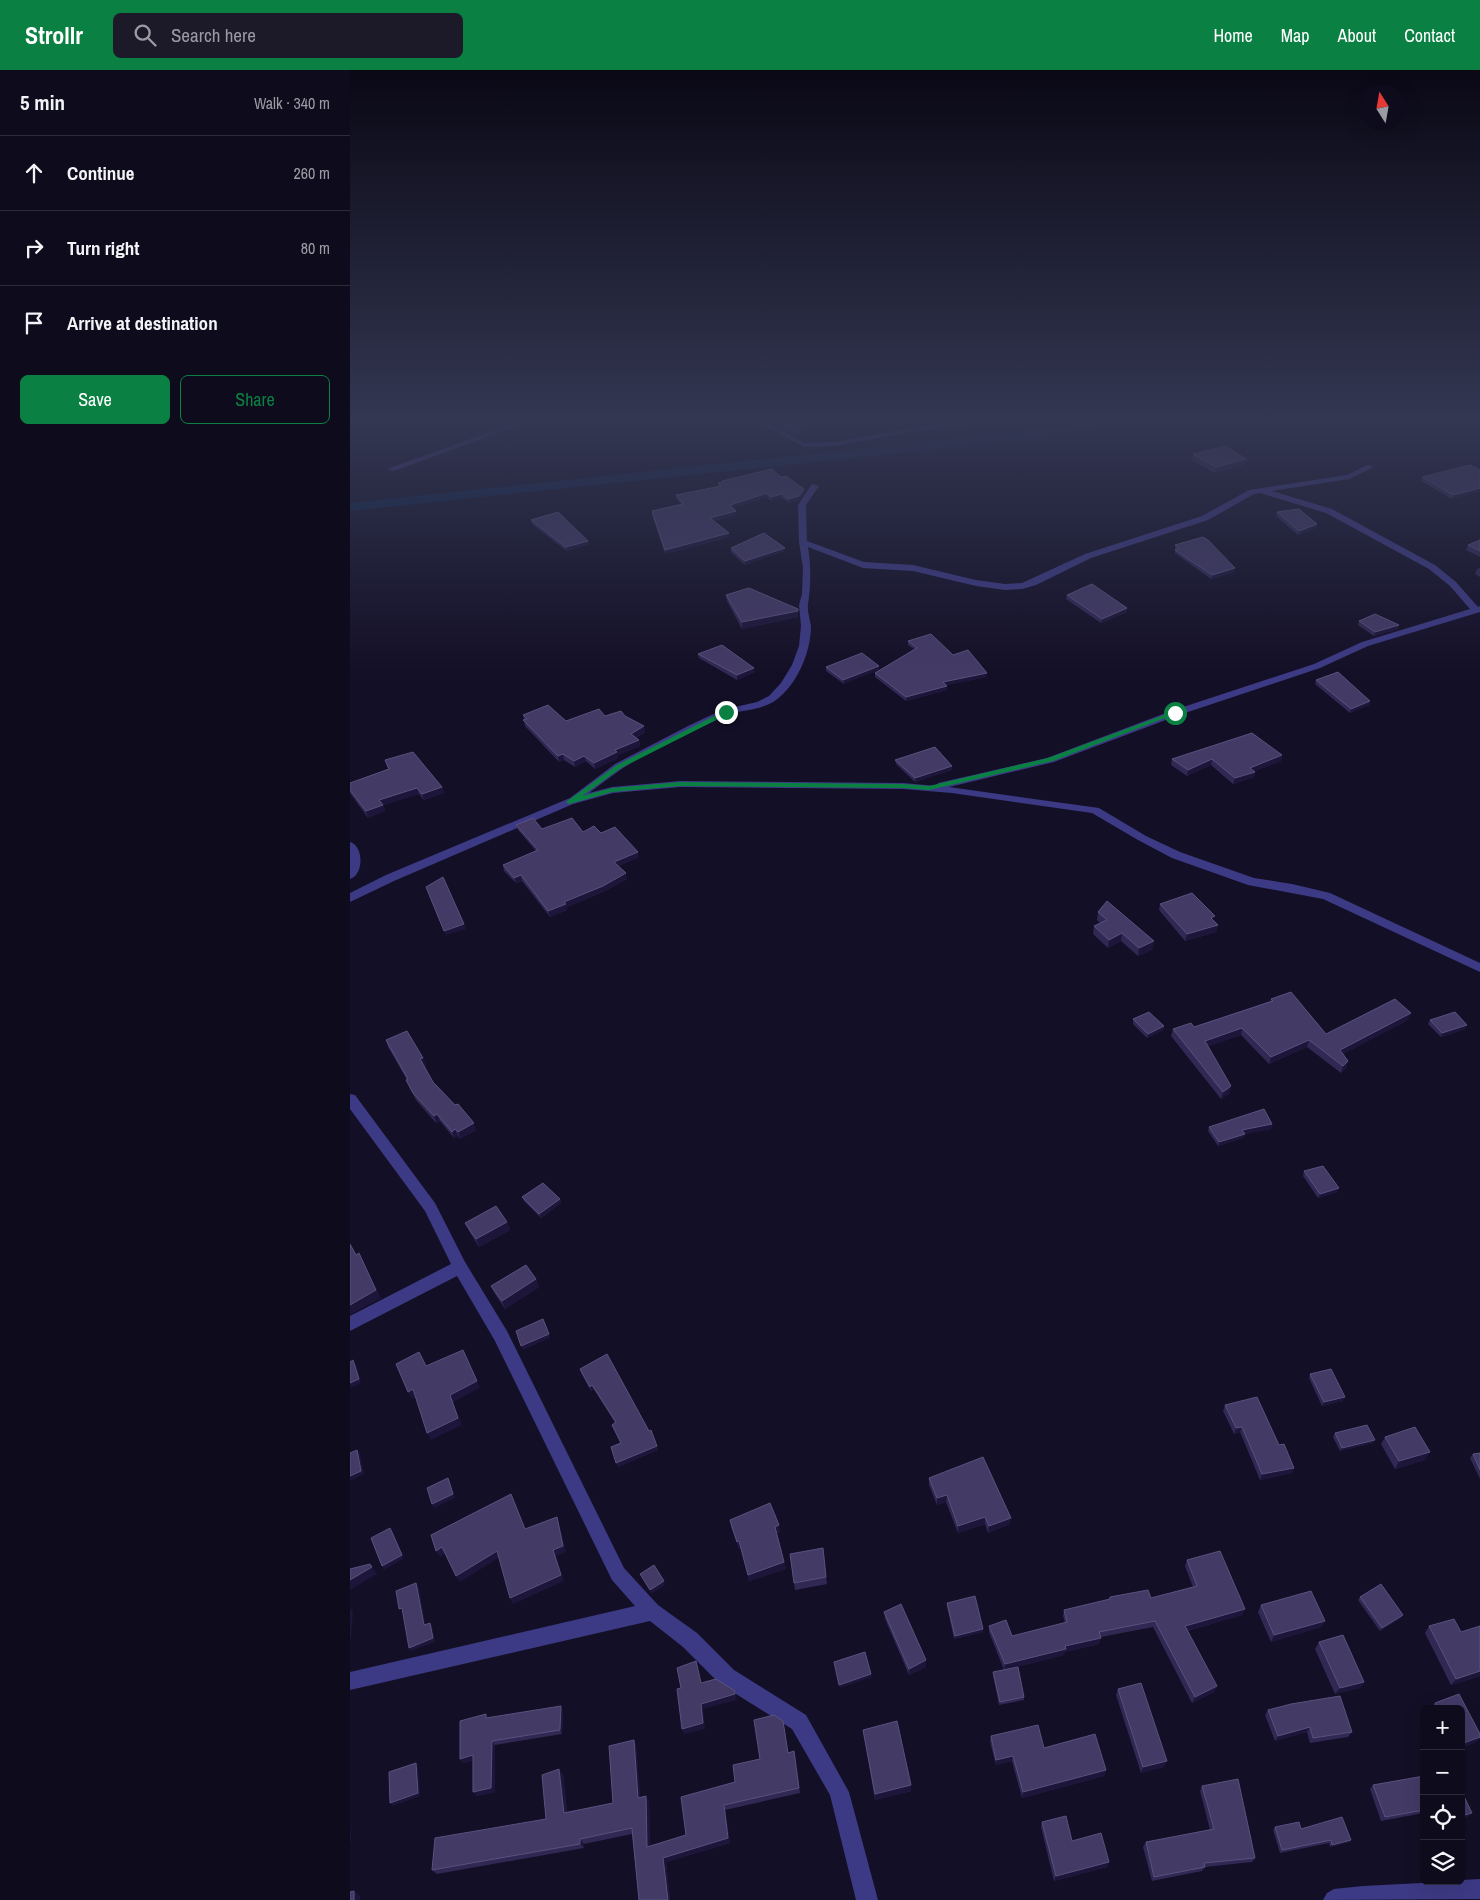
<!DOCTYPE html>
<meta charset="utf-8">
<style>
:root{--surface:#0e0b1c;--page:#1c1929;--text:#f1f3f6;--muted:#9b9ba3;--line:#2e2b3b;--accent:#0b8043}
body{margin:0;font-family:"Archivo Narrow",sans-serif;background:var(--page);color:var(--text)}
.controls{position:absolute;right:15px;bottom:15px;display:grid;overflow:hidden;border-radius:8px;box-shadow:0 5px 20px #0002}
.controls button{width:45px;height:45px;display:grid;place-items:center;padding:0;border:0;border-bottom:1px solid var(--line);background:var(--surface);color:var(--text);font:25px sans-serif}
.compass{position:absolute;left:1010px;top:15px;width:45px;height:45px;border-radius:50%;background:var(--surface);box-shadow:0 5px 20px #0002;rotate:349deg}
.stop{position:absolute;width:15px;height:15px;margin:-11px;border:4px solid #0b8043;border-radius:50%;background:#fff}
.stop.end{background:#0b8043;border-color:#fff;box-shadow:0 1px 5px #0008}
.list{margin:0;padding:0;list-style:none}
h2{display:flex;justify-content:space-between;align-items:center;height:65px;margin:0;padding:0 20px;font-size:21px}
h2 small{font-size:16px;font-weight:400;color:var(--muted)}
.list li{display:grid;grid-template-columns:32px 1fr auto;gap:15px;align-items:center;box-sizing:border-box;height:75px;padding:0 20px;border-top:1px solid var(--line)}
.list b{display:block;font-size:19px;white-space:nowrap}
.list em{font-size:16px;font-style:normal;color:var(--muted)}
.actions{display:flex;gap:10px;padding:15px 20px}
.actions a{flex:1;padding:11px 0;border:1px solid var(--accent);border-radius:8px;text-align:center;font-size:18px;color:var(--accent)}
.actions .main{background:var(--accent);color:#fff}
.icon{flex:none;width:28px;height:28px;fill:none;stroke:currentColor;stroke-width:2;stroke-linecap:round;stroke-linejoin:round}
.map{position:relative;flex:none;width:1130px;height:1830px;overflow:hidden}
header{display:flex;align-items:center;gap:30px;box-sizing:border-box;height:70px;padding:0 25px;background:var(--accent);color:#fff}
header strong{font-size:24px}
nav{display:flex;gap:28px;margin-inline-start:auto;font-size:18px}
.search{width:350px;height:45px;background:var(--page);display:flex;align-items:center;gap:12px;box-sizing:border-box;padding:0 18px;border-radius:8px;color:var(--muted);font-size:19px}
main{display:flex}
aside{flex:1;background:var(--surface)}
.map>svg:first-child{display:block}
</style>
<header>
<strong>Strollr</strong>
<div class="search"><svg class="icon" aria-label="search" viewBox="0 0 24 24"><circle cx="10" cy="10" r="6"/><path d="M15 15l6 6"/></svg>Search here</div>
<nav><a>Home</a><a>Map</a><a>About</a><a>Contact</a></nav>
</header>
<main>
<aside>
<h2>5 min<small>Walk · 340 m</small></h2>
<ul class="list">
<li><svg class="icon" aria-label="ahead" viewBox="0 0 24 24"><path d="M12 20V5M6 11l6-6 6 6"/></svg><div><b>Continue</b></div><em>260 m</em></li>
<li><svg class="icon" aria-label="right" viewBox="0 0 24 24"><path d="M7 20v-9h11M14 6l5 5-5 5"/></svg><div><b>Turn right</b></div><em>80 m</em></li>
<li><svg class="icon" aria-label="arrive" viewBox="0 0 24 24"><path d="M6 21V4h12l-3 4 3 4H6"/></svg><div><b>Arrive at destination</b></div></li>
</ul>
<div class="actions"><a class="main">Save</a><a>Share</a></div>
</aside>
<div class="map">
<svg width="1130" height="1830" viewBox="0 0 1130 1830">
<rect width="100%" height="100%" fill="#130f26"/>
<g fill="none" stroke-linecap="round" stroke-linejoin="round">
<path fill="#0c2248" fill-rule="evenodd" d="M742,348H761L759,351L722,361L673,370L0,441V433L673,362Z"/>
<path fill="#3d3a85" fill-rule="evenodd" d="M179,348H189L44,401L37,399Z
M400,348H409L455,373L485,372L562,358L646,348H665L661,350L562,362L485,376L454,377Z
M1017,395L1024,397L999,409L922,421L982,439L1085,495L1106,512L1128,537L1130,536V542L1018,576L970,598L829,645L704,692L599,717L749,738L796,766L830,782L904,808L942,814L980,823L1130,893V902L973,829L898,815L822,788L788,770L742,743L602,723L553,719L330,717L263,723L223,734L44,811L0,832V823L36,805L220,728L265,694L338,656L372,640L407,632L419,626L431,613L442,595L449,576L451,556L449,535L452,524L453,498L449,472L448,435L462,414L469,416L456,435L457,471L514,492L563,495L626,510L655,514L672,513L735,484L852,446L899,420L997,405ZM910,423L976,443L1079,499L1100,516L1120,539L1012,572L964,594L821,641L697,688L588,713L587,716L553,713L330,711L262,717L239,723C250,715 261,706 273,698C305,678 341,662 375,646C391,639 411,641 426,630C447,615 461,582 461,556C460,549 457,541 458,534C461,514 461,497 458,477L513,498L563,501L626,516L655,520L672,519L686,515L741,488L858,450L904,424Z
M0,772C14,776 14,805 0,809Z
M0,1024L5,1025L85,1133L115,1192L157,1261L274,1498L308,1535L347,1563L384,1600L456,1645L499,1722L528,1830H506L480,1725L442,1659L370,1614L333,1577L300,1551L0,1620V1602L285,1536L262,1510L145,1271L107,1206L0,1261V1246L101,1194L75,1141L0,1039Z
M1130,1809V1829L973,1830L977,1823L984,1819L1013,1816L1111,1811V1810Z"/>
</g>
<path fill="#312854" d="M417,348H456L458,361L445,366L420,352Z
M843,384L895,395L865,403L842,390Z
M1130,400V421L1102,429L1071,411L1072,407Z
M431,407L454,419V423L449,430L439,433L432,428L421,431L417,427L383,438L387,445L363,451L380,467L315,484L302,445V441L331,434L326,428V425L369,416L368,413L373,412L372,411Z
M927,442L967,454L966,458L948,465L926,446Z
M181,450L238,471L239,474L217,481L182,454Z
M1130,470V487L1116,480L1118,475Z
M825,475L884,502L861,509L825,483Z
M381,478H435V481L395,495L381,482Z
M1130,498V507L1125,504L1127,499Z
M376,525L448,547L392,559L377,531Z
M717,525L777,538V542L751,553L716,529Z
M1009,551L1049,555L1048,559L1024,566L1008,555Z
M558,571L603,585L637,603V607L596,615L597,620L556,631L525,607V603L564,579L558,575Z
M512,583L494,614L476,601V597Z
M348,584L405,602L387,610L349,588Z
M966,610L1020,631L1019,635L1000,643L965,614Z
M173,645L216,651L255,646H275L295,662L286,668L289,670L290,676L268,685V688L245,699L236,691L225,697L214,690L209,692L175,656Z
M932,685L931,691L905,701L904,707L883,714L861,695L837,706L821,695L822,689Z
M35,690L92,717L94,723L74,730L69,724L33,735L35,741L18,748L0,723V713L38,699Z
M545,690L602,700L565,712L546,694Z
M166,755L192,759L251,763L289,787L269,796L277,809L255,821L217,837V840L200,847L172,811L166,813L154,801L153,795L186,781L168,760Z
M810,834L864,851L868,855L866,862L835,871L809,840Z
M748,842L803,879L788,886L771,871L758,878L743,864L744,856L750,853L747,850Z
M921,929L976,964L1058,950L993,984L998,991L996,998L991,1003L957,977L919,994L891,965L858,976L880,1023L871,1029L821,966L823,959L844,957L920,931Z
M783,950L814,956L813,960L797,968L783,954Z
M1080,950L1115,959L1091,967L1078,954Z
M36,970L76,995L74,996L83,1012L126,1060L110,1069L108,1066L104,1068L90,1051L86,1053L66,1030L56,1010H57L38,977Z
M922,1054L921,1059L895,1064L893,1068L868,1076L858,1061L859,1057Z
M954,1101L989,1118L987,1122L968,1128L953,1106Z
M172,1127L210,1129L211,1133L191,1148L174,1131Z
M157,1152L160,1160L129,1177L119,1161L115,1153Z
M186,1209L189,1217L155,1239L145,1224L141,1216Z
M230,1299L308,1380L268,1397L261,1377L271,1373L262,1355L265,1353L244,1319L241,1321L231,1303Z
M960,1304L993,1331L972,1336L959,1308Z
M875,1335L944,1398L942,1403L910,1410L890,1362L884,1364L873,1341Z
M985,1363L1023,1373L990,1381L983,1367Z
M1035,1367L1075,1390L1045,1399L1031,1374Z
M1130,1383V1409L1120,1388L1123,1384Z
M579,1408L660,1454L638,1463L635,1454L608,1463L596,1432L587,1435L579,1415Z
M380,1450L429,1455L430,1462L426,1463L436,1499L399,1511L391,1478L389,1479L381,1457Z
M473,1478L477,1514L445,1520L440,1484Z
M837,1490L895,1539L892,1545L837,1561L867,1616L864,1622L842,1633L803,1557L751,1567L749,1574L715,1582L714,1585L654,1600L639,1562V1556L662,1566L715,1553L713,1546L714,1540L759,1530L760,1527L801,1528L843,1517L835,1496Z
M1010,1527L1053,1545L1051,1548L1030,1561L1008,1530Z
M597,1533L633,1559V1562L604,1569L597,1536Z
M911,1535L975,1551L971,1557L921,1572L908,1542Z
M534,1542L576,1597L559,1605L535,1549Z
M1079,1556L1111,1562L1130,1606L1101,1615L1075,1563Z
M969,1572L1014,1612L1010,1618L985,1624L965,1579Z
M643,1602L674,1627V1630L649,1635L643,1605Z
M768,1619L814,1697L791,1703L766,1625Z
M1109,1624L1130,1664V1668L1126,1672L1111,1678V1639H1080L1085,1633Z
M918,1640L1002,1662L998,1667L960,1673L957,1662L925,1671L915,1645Z
M213,1641L212,1664L145,1675V1722L126,1726L123,1690L114,1693L110,1689L139,1648Z
M434,1656L438,1683L444,1681L450,1723L375,1740L380,1773L316,1792L320,1830H289L282,1764L234,1774V1778L87,1804L82,1800L196,1749L213,1704L217,1742L263,1733L284,1670L286,1676L290,1727L299,1731L300,1776L336,1765L385,1712L410,1689Z
M513,1660L561,1715V1721L525,1730Z
M641,1666L694,1678L756,1700L754,1706L672,1728L662,1691L646,1695L640,1672Z
M1074,1701V1743L1031,1751L1020,1719L1023,1715L1071,1707L1070,1705Z
M852,1716L905,1788L902,1792L855,1797L852,1801L802,1811L793,1777L796,1772L860,1760L850,1721Z
M692,1752L722,1771L759,1792L757,1797L704,1811L691,1757Z
M925,1757L951,1759L1001,1770L999,1772L980,1777L979,1773L930,1783L923,1760Z"/>
<path fill="#1d163a" d="M458,357V361L445,366V362Z
M896,389L895,395L865,403L866,397Z
M1130,418V421L1102,429L1103,425Z
M454,419V423L449,430L439,433L438,429Z
M417,423V427L380,439V435Z
M432,424V428L421,431V427Z
M386,441L387,445L360,451V448Z
M967,454L966,458L948,465L949,461Z
M379,463L380,467L315,484V480Z
M238,471L239,474L217,481L216,477Z
M435,478V481L395,495V491Z
M885,498L884,502L861,509L862,505Z
M777,538V542L751,553L752,549Z
M448,541V547L392,559V552Z
M1049,555L1048,559L1024,566L1025,562Z
M529,596V600L494,614L493,610Z
M404,598L405,602L387,610V605Z
M637,603V607L593,616V612Z
M597,616V620L556,631V627Z
M1020,631L1019,635L1000,643L1001,639Z
M294,656L295,662L282,670L281,664Z
M289,670L290,676L268,685V688L245,699L244,693L265,680Z
M213,684L214,690L209,692L208,686Z
M932,685L931,691L899,703L900,698Z
M234,686L236,691L225,697L224,691Z
M862,689L861,695L837,706L838,700Z
M602,696V700L565,712V708Z
M905,702L904,707L883,714L885,708Z
M92,717L94,723L74,730L72,724Z
M67,718L69,724L31,736L29,730Z
M33,735L35,741L18,748L16,741Z
M288,782L289,787L265,798L264,792Z
M276,803L277,809L255,821L217,837V840L200,847L198,841L214,832Z
M171,805L172,811L166,813L164,808Z
M114,854L116,859L96,865L94,861Z
M868,855L866,862L835,871L837,864Z
M772,863L771,871L758,878L759,870Z
M804,871L803,879L788,886L789,878Z
M1061,943L1058,950L987,987L990,980Z
M1117,955L1115,959L1091,967L1092,963Z
M814,956L813,960L797,968L798,964Z
M892,958L891,965L854,978L855,971Z
M959,970L957,977L919,994L921,987Z
M73,988L76,995L73,996L70,989Z
M998,991L996,998L991,1003L993,996Z
M881,1016L880,1023L871,1029L873,1022Z
M87,1044L90,1051L86,1053L84,1046Z
M124,1053L126,1060L110,1069L108,1062Z
M922,1054L921,1059L891,1065L892,1060Z
M105,1059L108,1066L104,1068L102,1062Z
M895,1064L893,1068L868,1076L869,1072Z
M989,1118L987,1122L968,1128L970,1124Z
M210,1129L211,1133L191,1148L189,1144Z
M157,1152L160,1160L129,1177L126,1169Z
M9,1183L31,1228L0,1245V1235Z
M186,1209L189,1217L155,1239L152,1231Z
M199,1264L200,1268L173,1280L171,1276Z
M3,1290L6,1294L11,1313L0,1318Z
M127,1311L130,1318L103,1332L112,1355L81,1370L77,1363L100,1325Z
M242,1315L244,1319L241,1321L240,1317Z
M63,1319L67,1326L62,1329L58,1322Z
M995,1327L993,1331L972,1336L974,1332Z
M892,1357L890,1362L884,1364L886,1358Z
M1025,1370L1023,1373L990,1381L992,1378Z
M307,1376L308,1380L268,1397L266,1393Z
M7,1380L10,1384L14,1404L0,1411V1406Z
M1080,1382L1075,1390L1045,1399L1049,1391Z
M944,1398L942,1403L910,1410L912,1404Z
M98,1408L100,1412L105,1428L84,1438L82,1434Z
M597,1425L596,1432L587,1435V1428Z
M207,1447L209,1453L216,1482L206,1486L214,1511L163,1534L160,1528L203,1480Z
M635,1447V1454L608,1463V1456Z
M661,1448L660,1454L638,1463L639,1456Z
M429,1455L430,1462L426,1464L425,1457Z
M40,1458L43,1461L54,1488L34,1500L32,1496Z
M389,1471L391,1478L389,1479L387,1472Z
M92,1477L96,1483L90,1487L86,1481Z
M147,1481L150,1487L110,1512L106,1506Z
M434,1492L436,1499L399,1511L398,1505Z
M20,1494L27,1504L0,1520V1510Z
M314,1511L315,1515L301,1524L300,1520Z
M66,1513L69,1517L76,1558L74,1555Z
M0,1538L3,1541L1,1569H0Z
M895,1539L892,1545L832,1562L835,1556Z
M1053,1545L1051,1548L1030,1561L1032,1558Z
M975,1551L971,1557L921,1572L924,1565Z
M80,1553L82,1556L85,1572L61,1581L59,1578Z
M633,1559V1562L604,1569L605,1566Z
M751,1568L749,1574L715,1582L714,1585L654,1600L655,1594L715,1576Z
M576,1590V1597L559,1605V1599Z
M1130,1601V1606L1101,1615L1106,1609Z
M521,1604L522,1607L490,1618L489,1615Z
M1014,1612L1010,1618L985,1624L990,1618Z
M867,1616L864,1622L842,1633L845,1627Z
M385,1621L387,1630L353,1639L355,1659L334,1664L332,1659L351,1634Z
M211,1636L213,1641L212,1664L210,1660Z
M960,1657L957,1662L925,1671L928,1666Z
M1130,1667L1126,1672L1111,1678V1674Z
M284,1670L286,1676L291,1733L288,1728Z
M142,1671L145,1675V1722L126,1726L123,1722Z
M123,1685L126,1690L114,1693L110,1689Z
M663,1686L662,1691L646,1695V1690Z
M817,1691L814,1697L791,1703L793,1697Z
M66,1693L68,1696L70,1726L43,1736L40,1733Z
M209,1699L213,1704L217,1748L214,1743Z
M756,1700L754,1706L672,1728L673,1722Z
M561,1715V1721L525,1730V1724Z
M296,1726L299,1731L300,1781L297,1777Z
M374,1735L375,1740L380,1773L316,1792L320,1830H318L313,1788Z
M1122,1743L1118,1747L1111,1749V1746Z
M0,1746L1,1772H0Z
M230,1769L234,1774V1778L230,1774Z
M1001,1770L999,1772L980,1777L982,1775Z
M759,1792L757,1797L704,1811L706,1806Z
M4,1821L10,1826V1830H4Z"/>
<path fill="#433a66" stroke="#5a527e" d="M420,348H456L458,357L445,362Z
M876,376L896,389L866,397L843,384Z
M1120,395L1130,400V418L1103,425L1072,407Z
M422,399L431,407L436,406L454,419L449,426L438,429L432,424L421,427L417,423L380,435L386,441L360,448L379,463L315,480L302,441L333,434L326,425L371,416L368,413L373,412L372,411Z
M949,439L967,454L949,461L927,442Z
M208,442L238,471L216,477L181,450Z
M414,463L435,478L395,491L381,478Z
M853,467L858,470L885,498L862,505L825,480L829,478L825,475Z
M1130,470V481L1118,475Z
M742,514L777,538L752,549L717,525Z
M399,518L448,539V541L392,552L376,525Z
M1025,544L1049,555L1025,562L1009,551Z
M581,564L603,585L618,580L637,603L593,612L597,616L556,627L525,603L567,578L558,571Z
M372,575L404,598L387,605L348,584Z
M512,583L529,596L493,610L476,597Z
M988,602L1020,631L1001,639L966,610Z
M198,635L216,651L249,639L255,646L271,641L275,646L294,656L281,664L289,670L265,680L267,682L244,693L234,686L224,691L213,684L208,686L173,650L177,649L173,645Z
M902,663L932,685L900,698L905,702L885,708L862,689L838,700L822,689Z
M585,677L602,696L565,708L545,690Z
M63,682L92,717L72,724L67,718L29,730L33,735L16,741L0,720V713L39,699L35,690Z
M183,748L192,759L222,748L233,762L244,756L251,763L265,757L288,782L264,792L276,803L253,816L214,832L216,834L198,841L171,805L164,808L153,795L188,780L166,755Z
M93,807L114,854L94,861L76,817Z
M842,823L865,846L861,848L868,855L837,864L810,834Z
M757,831L804,871L789,878L772,863L759,870L744,856L757,850L748,842Z
M941,922L976,964L1045,929L1061,943L990,980L998,991L993,996L959,970L921,987L892,958L855,971L881,1016L873,1022L823,959L841,953L844,957L923,931L921,929Z
M799,942L814,956L798,964L783,949Z
M1105,942L1117,955L1092,963L1080,950Z
M57,961L73,988L70,989L83,1012L105,1035L108,1034L124,1053L108,1062L105,1059L102,1062L87,1044L84,1046L63,1023L56,1010L58,1009L36,970Z
M914,1039L922,1054L892,1060L895,1064L869,1072L859,1057Z
M973,1096L989,1118L970,1124L954,1101Z
M193,1113L210,1129L189,1144L172,1127Z
M146,1136L157,1152L126,1169L115,1153Z
M0,1174L6,1185L9,1183L26,1220L0,1235Z
M176,1195L186,1209L152,1231L141,1216Z
M193,1249L199,1264L171,1276L166,1261Z
M113,1280L127,1311L100,1325L108,1348L77,1363L63,1319L58,1322L46,1294L69,1282L76,1296Z
M257,1284L299,1361L301,1360L307,1376L266,1393L261,1377L271,1373L262,1355L266,1352L242,1315L240,1317L230,1299Z
M3,1290L9,1309L0,1313V1292Z
M981,1299L995,1327L974,1332L960,1304Z
M907,1327L929,1375L934,1374L944,1398L912,1404L892,1357L886,1358L875,1335Z
M1017,1355L1025,1370L992,1378L985,1363Z
M1065,1357L1080,1382L1049,1391L1035,1367Z
M7,1380L11,1401L0,1406V1383Z
M1130,1383V1400L1123,1384Z
M633,1387L661,1448L639,1456L635,1447L608,1456L597,1425L587,1428L579,1408Z
M98,1408L103,1424L82,1434L77,1418Z
M161,1424L175,1459L207,1447L213,1476L203,1480L211,1505L160,1528L147,1481L106,1506L92,1477L86,1481L81,1465Z
M420,1433L429,1455L425,1457L434,1492L398,1505L389,1471L387,1472L380,1450Z
M40,1458L52,1485L32,1496L21,1468Z
M473,1478L476,1507L444,1513L440,1484Z
M870,1481L895,1539L835,1556L867,1616L845,1627L805,1551L749,1562L751,1568L715,1576L716,1579L655,1594L639,1556L656,1550L662,1566L717,1552L714,1540L760,1529V1527L798,1520L801,1528L847,1516L837,1490Z
M20,1494L22,1497L0,1510V1499Z
M304,1495L314,1511L300,1520L290,1504Z
M66,1513L74,1555L80,1553L83,1568L59,1578L52,1538L49,1539L46,1521Z
M1031,1514L1053,1545L1032,1558L1010,1527Z
M961,1521L975,1551L924,1565L911,1535Z
M625,1526L633,1559L605,1566L597,1533Z
M551,1534L576,1590L559,1599L534,1542Z
M1104,1549L1111,1562L1130,1556V1601L1106,1609L1079,1556Z
M993,1565L1014,1612L990,1618L969,1572Z
M515,1582L521,1604L489,1615L484,1592Z
M346,1591L351,1613L366,1609L385,1621V1624L351,1634L353,1653L332,1659L327,1619L331,1618L327,1598Z
M668,1597L674,1627L650,1632L643,1602Z
M791,1613L817,1691L793,1697L768,1619Z
M1109,1624L1130,1664V1667L1111,1674V1639H1088L1085,1633Z
M990,1626L1002,1662L963,1668L960,1657L928,1666L918,1640L941,1634Z
M211,1636L210,1660L142,1671L141,1718L123,1722V1685L110,1689V1651L136,1644V1648Z
M424,1645L433,1651L438,1683L444,1681L449,1718L374,1735L378,1768L313,1788L318,1830H289L282,1758L230,1769V1774L82,1800L85,1768L196,1749L192,1705L209,1699L214,1743L263,1733L259,1676L284,1670L288,1728L296,1726L297,1777L336,1765L331,1727L385,1712L383,1695L410,1689L404,1650Z
M547,1651L561,1715L525,1724L513,1660Z
M688,1655L694,1678L745,1664L756,1700L673,1722L663,1686L646,1690L641,1666Z
M66,1693L68,1723L40,1733L39,1702Z
M1074,1706V1740L1035,1747L1023,1715Z
M888,1709L905,1788L854,1793L855,1797L804,1807L796,1772L864,1759L852,1716Z
M1111,1720L1122,1743L1111,1746Z
M716,1746L722,1771L751,1763L759,1792L706,1806L692,1752Z
M992,1747L1001,1770L982,1775L981,1770L932,1780L925,1757L949,1752L951,1759Z
M4,1821V1830H0V1822Z"/>
<linearGradient id="sky" x2="0" y2="1"><stop stop-color="#0a0815"/><stop offset="0.58" stop-color="#333752"/><stop offset="1" stop-color="#333752" stop-opacity="0"/></linearGradient>
<rect width="1130" height="604" fill="url(#sky)"/>
<path fill="#0b8043" d="M376,640L378,641V644L271,698L232,726L262,718L330,712L553,714L579,716L698,688L822,642L828,643L703,691L579,720L553,718L330,716L262,722L219,734L216,732L267,695Z"/>
</svg>
<div class="controls">
<button>+</button>
<button>−</button>
<button><svg class="icon" aria-label="locate" viewBox="0 0 24 24"><circle cx="12" cy="12" r="6"/><path d="M12 2v4M12 18v4M2 12h4M18 12h4"/></svg></button>
<button><svg class="icon" aria-label="layers" viewBox="0 0 24 24"><path d="M12 4l9 5-9 5-9-5zM3 14l9 5 9-5"/></svg></button>
</div>
<svg class="compass" viewBox="-18 -18 36 36"><path d="M0-13l5 13h-10z" fill="#e53935"/><path d="M0 13l5-13h-10z" fill="#9b9ba3"/></svg>
<div class="stop" style="left:825px;top:643px"></div>
<div class="stop end" style="left:376px;top:642px"></div>
</div>
</main>
